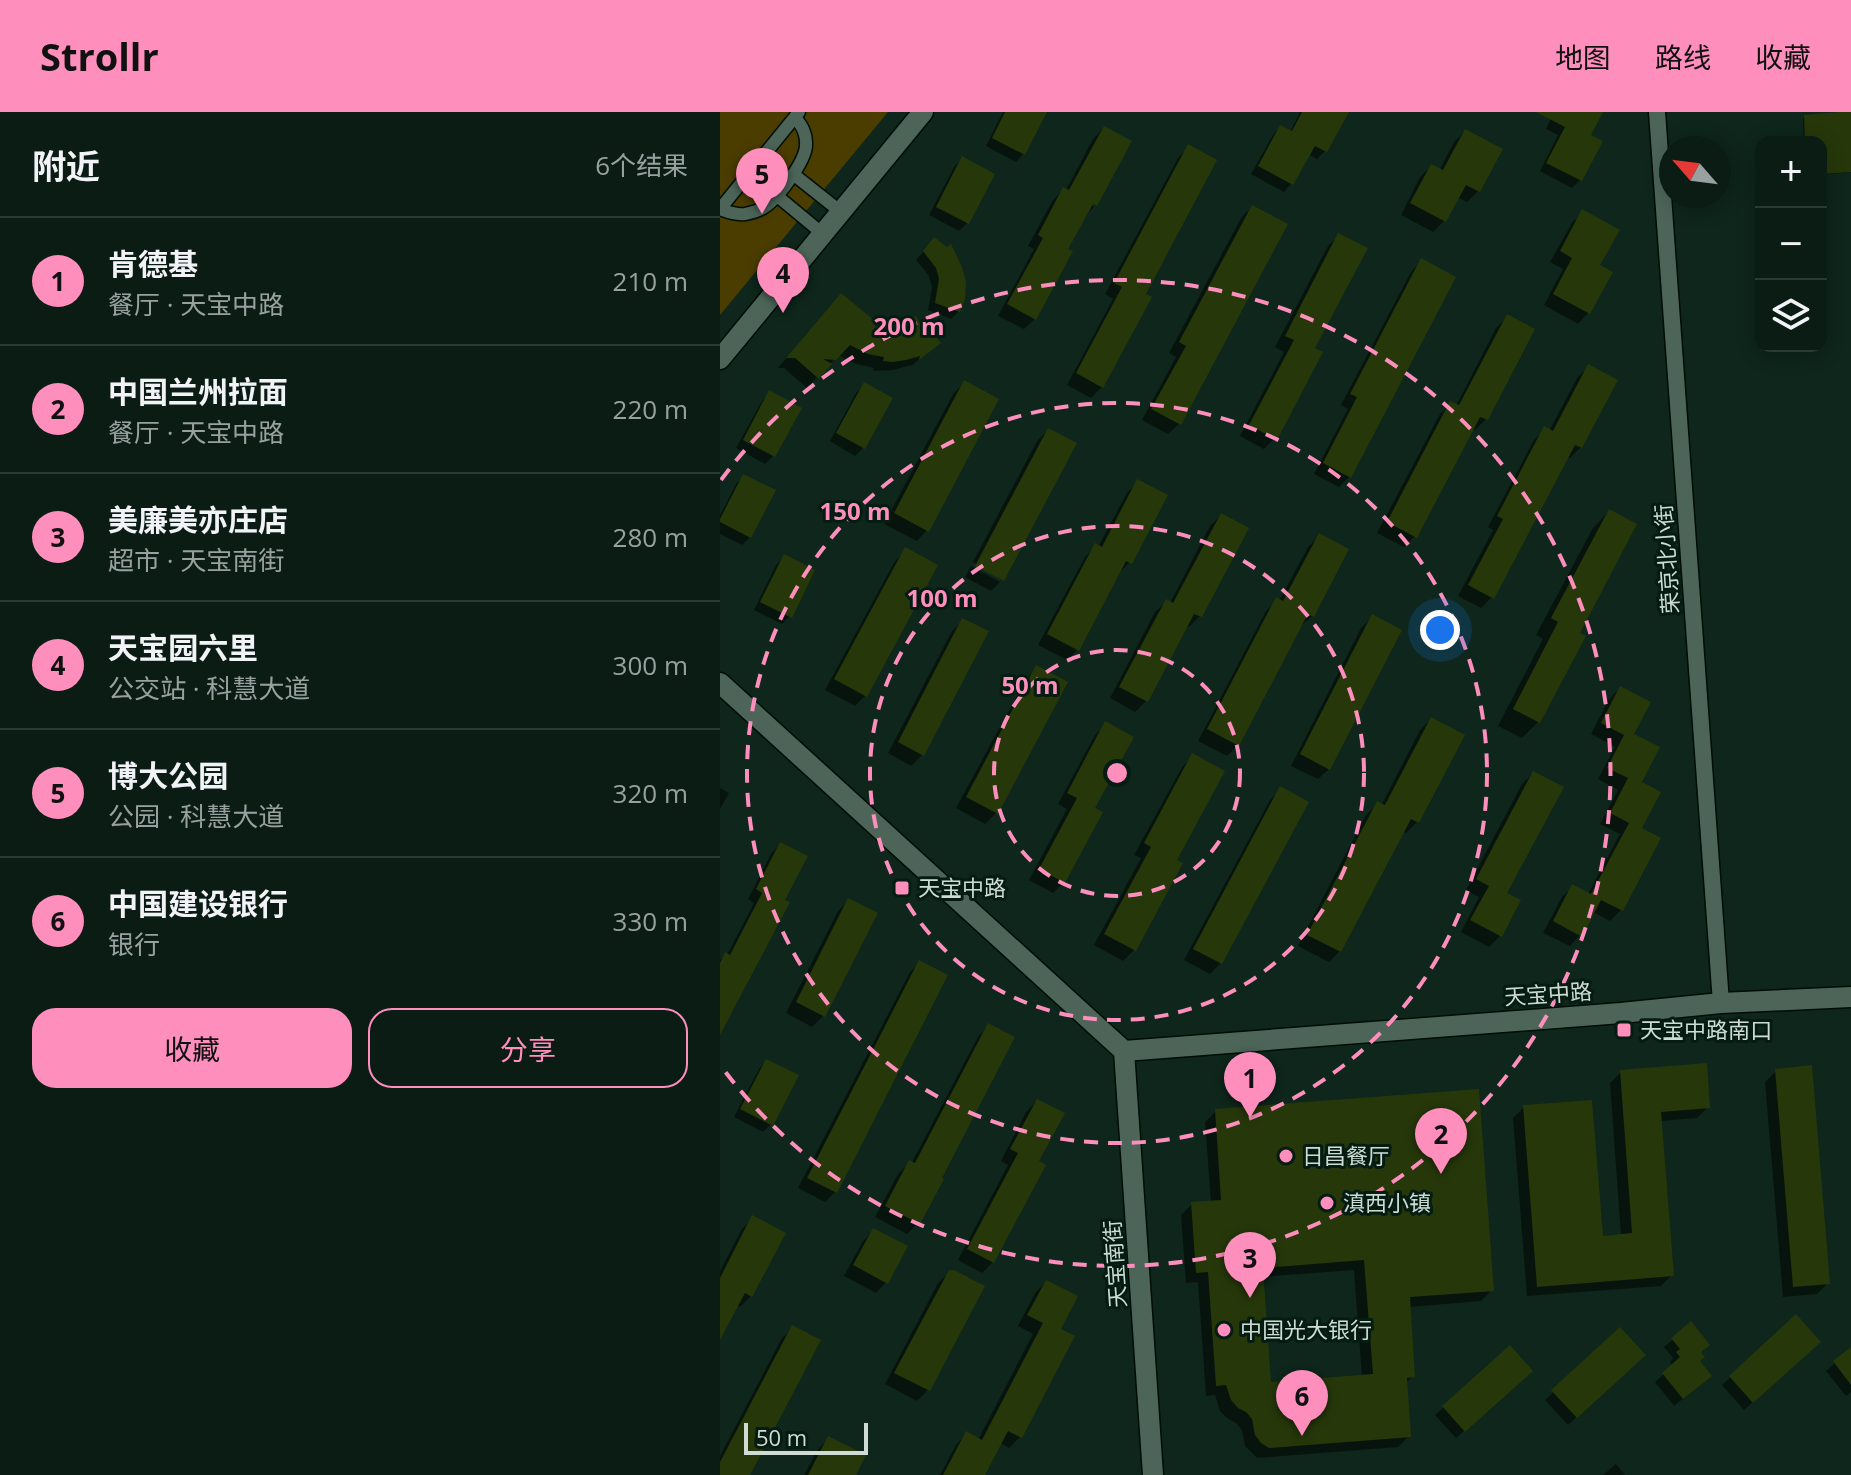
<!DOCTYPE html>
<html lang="zh">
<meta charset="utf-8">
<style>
:root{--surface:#0a1c14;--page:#182922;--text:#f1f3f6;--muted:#99a1a0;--line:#2a3a34;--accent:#fe8ebc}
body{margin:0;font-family:"Open Sans","Noto Sans SC",sans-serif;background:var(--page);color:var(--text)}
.controls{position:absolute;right:24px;top:24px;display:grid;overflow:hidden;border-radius:16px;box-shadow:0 4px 20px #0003}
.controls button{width:72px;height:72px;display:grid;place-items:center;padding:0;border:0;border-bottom:2px solid var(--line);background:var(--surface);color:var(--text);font:40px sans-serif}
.compass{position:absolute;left:939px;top:24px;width:72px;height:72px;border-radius:50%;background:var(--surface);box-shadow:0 4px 20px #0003;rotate:298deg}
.scale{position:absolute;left:24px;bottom:20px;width:124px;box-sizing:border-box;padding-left:8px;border:4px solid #cedcd4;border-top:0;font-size:22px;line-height:28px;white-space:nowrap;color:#cedcd4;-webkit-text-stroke:6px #051c12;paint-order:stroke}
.you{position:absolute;left:720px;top:518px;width:28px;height:28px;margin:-20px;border:6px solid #fff;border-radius:50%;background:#1a73e8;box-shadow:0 0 0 12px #1a73e833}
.badge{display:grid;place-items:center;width:52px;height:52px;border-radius:50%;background:var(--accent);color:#111;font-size:26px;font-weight:700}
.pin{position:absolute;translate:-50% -66px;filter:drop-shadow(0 2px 4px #0008)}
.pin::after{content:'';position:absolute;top:42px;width:28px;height:24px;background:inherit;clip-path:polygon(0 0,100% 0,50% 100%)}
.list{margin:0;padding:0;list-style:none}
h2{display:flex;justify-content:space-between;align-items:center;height:104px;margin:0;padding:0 32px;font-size:34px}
h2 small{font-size:26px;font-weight:400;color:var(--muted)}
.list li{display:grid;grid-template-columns:52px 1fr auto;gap:24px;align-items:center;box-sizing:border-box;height:128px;padding:0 32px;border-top:2px solid var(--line)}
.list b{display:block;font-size:30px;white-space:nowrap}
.list p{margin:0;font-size:26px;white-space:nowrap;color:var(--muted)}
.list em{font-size:26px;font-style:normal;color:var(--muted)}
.actions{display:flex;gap:16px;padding:24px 32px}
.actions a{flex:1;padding:18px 0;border:2px solid var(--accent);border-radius:24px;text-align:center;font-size:28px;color:var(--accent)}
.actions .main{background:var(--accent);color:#111}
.icon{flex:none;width:44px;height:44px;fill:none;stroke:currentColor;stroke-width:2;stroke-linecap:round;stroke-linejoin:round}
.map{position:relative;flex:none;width:1131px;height:1363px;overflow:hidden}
header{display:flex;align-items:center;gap:48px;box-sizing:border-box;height:112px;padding:0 40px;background:var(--accent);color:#111}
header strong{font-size:38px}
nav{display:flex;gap:44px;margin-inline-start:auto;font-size:28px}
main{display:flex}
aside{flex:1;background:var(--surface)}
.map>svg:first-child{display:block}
</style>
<header>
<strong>Strollr</strong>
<nav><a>地图</a><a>路线</a><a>收藏</a></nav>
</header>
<main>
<aside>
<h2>附近<small>6个结果</small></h2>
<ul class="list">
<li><span class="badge">1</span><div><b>肯德基</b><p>餐厅 · 天宝中路</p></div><em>210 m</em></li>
<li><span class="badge">2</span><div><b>中国兰州拉面</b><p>餐厅 · 天宝中路</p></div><em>220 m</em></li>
<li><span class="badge">3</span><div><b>美廉美亦庄店</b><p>超市 · 天宝南街</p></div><em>280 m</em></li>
<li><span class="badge">4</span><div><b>天宝园六里</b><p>公交站 · 科慧大道</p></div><em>300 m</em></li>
<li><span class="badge">5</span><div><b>博大公园</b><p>公园 · 科慧大道</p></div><em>320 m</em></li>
<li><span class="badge">6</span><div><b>中国建设银行</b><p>银行</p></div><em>330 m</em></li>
</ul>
<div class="actions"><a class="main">收藏</a><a>分享</a></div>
</aside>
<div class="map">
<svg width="1131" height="1363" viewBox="0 0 1131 1363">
<rect width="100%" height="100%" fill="#0e261b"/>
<path fill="#4b3d00" d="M0,0H168L0,203Z"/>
<path fill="#0007" fill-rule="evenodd" d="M283,0H325L303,42L296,50L266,34Z
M580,0H620L605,39L597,47L588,42L571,72L564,80L531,62L553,23L560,15L570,20Z
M834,0H881L869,24L880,30L860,68L852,76L820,59L838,23L826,17Z
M1131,1V60L1101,63V30H1084L1083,7L1085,5Z
M384,16L376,93L375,90L363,88L374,95L365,104L346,137L315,207L304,217L278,204L314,137L308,134L333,88L344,77L346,78L373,27Z
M745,19L758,79L747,90L737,85L724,109L713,120L681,103L700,65L711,54L719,59L734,30Z
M469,35L423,183L382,275L371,286L347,273L393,187L385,182L458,46Z
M242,47L247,111L239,119L209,103L234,55Z
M532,95L459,312L448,322L422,308L456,245L449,241L521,106Z
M863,100L878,154L868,201L858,212L824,193L843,157L830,150L852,111Z
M619,123L593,236L555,326L544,337L520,324L564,240L555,235L608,134Z
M207,136L239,199L231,207L208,198L212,176L209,164L196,148Z
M701,149L630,364L619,375L594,362L628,297L621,293L691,160Z
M110,194L159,214L204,222L208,217L218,231L190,255L191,253L173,258L153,259L154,256L136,252L118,243L87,276L64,256H58Z
M787,205L766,307L755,318L752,317L695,424L684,435L657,421L720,302L731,291L736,294L776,216Z
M868,255L861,335L850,346L847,344L772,485L761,496L738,484L773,418L768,415L814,328L825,317L829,319L857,266Z
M244,271L207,418L197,429L164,412L233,282Z
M144,273L143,336L135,344L110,329L136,281Z
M50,281L53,344L45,352L16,336L42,289Z
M328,318L354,332L281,469V465L253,450L317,329Z
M24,364L30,425L22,433L0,422V403L16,372Z
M418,370L410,450L399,461L358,537L347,548L318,533L365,445L376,434L378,435L407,381Z
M889,399L857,522L863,525L818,610L802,626L778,614L823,527L816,523L873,416Z
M501,403L480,504L469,515L466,513L426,589L415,600L390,586L435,500L446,490L450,491L490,414Z
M599,424L592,504L581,514L518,633L507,644L478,629L546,499L557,488L559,489L588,435Z
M186,438L146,583L135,594L105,578L175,449Z
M64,445L70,504L62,512L34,498L56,453Z
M251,454L280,470L271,479L245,465Z
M652,505L609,657L598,667L571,654L641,516Z
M243,508L202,643L191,654L168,641L232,519Z
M317,556L346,571L276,701L265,712L236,696L306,567Z
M900,576L912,623L919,671V717L901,798L890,809L873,800L860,823L850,834L823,821L842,785L853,774L868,782L900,722L880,712L898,678L878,667L895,635L871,622L889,587Z
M711,607L697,710L686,721L682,719L620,839L609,850L578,834L646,703L657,692L661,694L700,618Z
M386,612L344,770L333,781L309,768L347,697L338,692L375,623Z
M473,644L455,749L461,752L414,838L403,849L374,833L421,746L414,743L462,655Z
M813,661L785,782L780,824L769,835L741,820L759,785L746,778L802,672Z
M0,676L9,681L0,697Z
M561,677L501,851L490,862L464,848L550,688Z
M60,732L0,918V848L6,843H7L34,791L28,787L51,742Z
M129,788L103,904L92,915L66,901L118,799Z
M200,851L226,864L115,1080L105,1090L78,1076L190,860Z
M268,914L198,1111L187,1122L155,1105L178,1062L189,1051L191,1052L258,925Z
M46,949L51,1012L43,1020L14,1005L39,957Z
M1056,959L1108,1171L1097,1182L1063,1185L1045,970Z
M901,960L988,995L977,1006L940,1009L952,1163L941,1174L807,1184L793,1006L804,995L881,1126L901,1124L890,971Z
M317,989V1050L273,1150L262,1161L238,1148L288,1053L281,1049L306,1000Z
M496,999L772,1178L761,1189L688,1195L693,1264L685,1272L689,1324L678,1335L537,1346L525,1334L522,1318L516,1311L507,1306L500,1299L495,1283L486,1284L478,1170L466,1171L461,1103L472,1092L491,1091L485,1010ZM634,1158L642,1265L549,1272L541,1165Z
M33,1106L63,1122L31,1184L20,1195L16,1193L0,1225V1159L22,1117Z
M154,1118L166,1170L156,1181L124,1164L143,1129Z
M230,1160L262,1175L208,1278L197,1289L165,1272L218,1171Z
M326,1170L338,1218L300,1325L289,1336L280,1331L263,1363H220L236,1333L246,1322L258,1328L313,1222L298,1214L315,1181Z
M1076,1205L1090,1238L1024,1298L1002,1273Z
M971,1212L979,1241L978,1250L981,1272L954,1294L935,1270L953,1254L950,1250L953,1246L944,1235Z
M73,1216L28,1363H0V1344L62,1226Z
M900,1218L915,1251L848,1313L825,1288Z
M790,1236L803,1267L736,1326L715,1303Z
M1131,1238V1280L1126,1284L1106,1259Z
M109,1326L133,1363H84L98,1337Z
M896,1352L905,1363H883Z"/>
<path fill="#26380a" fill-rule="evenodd" d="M285,0H327L305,43L272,26Z
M582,0H629L607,40L595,34L573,73L538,54L560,13L572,19Z
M816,0H883L871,23L883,29L862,69L826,51L845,15Z
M1120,0H1131V60L1101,62V30H1085L1084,3Z
M384,14L412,29L377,94L373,92L348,137L353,139L316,208L287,192L323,126L318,123L343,75L349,78Z
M745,17L783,37L760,80L746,73L726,110L690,91L711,52L723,58Z
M468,32L497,48L426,182L432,185L383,276L356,261L402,175L394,171Z
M242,44L275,62L249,112L216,95Z
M532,93L568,112L461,313L431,297L466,234L459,230Z
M862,97L900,118L880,153L893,160L870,202L833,182L852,146L840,139Z
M618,121L648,136L595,236L603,240L557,328L529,313L574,228L565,224Z
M214,125L227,135L231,132L242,155L246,170L245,187L240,200L215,191L219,167L216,156L203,139Z
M701,146L736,165L631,366L603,351L637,285L630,282Z
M121,181L160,213L166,214L181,212L196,204L206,222L208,214L221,231L199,248L200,244L186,248L172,250L163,249L164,245L148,242L130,233L116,248L103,247L112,252L99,267L75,246H66Z
M787,202L815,217L768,308L760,305L697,426L667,410L730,289L739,293Z
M868,252L898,268L862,336L855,333L774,487L748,473L783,407L777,404L824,314L833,319Z
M244,268L279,287L209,420L174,401Z
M144,270L173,286L145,337L116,321Z
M49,278L82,296L55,345L23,328Z
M328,316L357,331L284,469L255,454Z
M23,362L56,378L31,426L0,410V407Z
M417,367L448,383L412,452L406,449L359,539L327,522L375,431L382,435Z
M889,397L917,412L860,521L866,524L820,611L793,597L838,510L831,506Z
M501,401L529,416L482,505L474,502L428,590L399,575L446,487L453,491Z
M599,421L629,437L594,505L588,502L519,634L487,617L556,485L563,489Z
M185,435L218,453L147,585L114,567Z
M64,442L95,458L72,506L40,490Z
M652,502L682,518L610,658L580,642Z
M242,506L269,519L204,644L178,630Z
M316,553L348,570L278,702L246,685Z
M900,574L931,590L914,622L940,635L922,670L941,680L922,716L941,726L903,799L881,788L862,825L833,809L852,772L871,782L909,711L890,701L908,666L887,656L904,623L881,611Z
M711,605L745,623L699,711L691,707L621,840L587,823L657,689L665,693Z
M385,609L414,625L375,696L383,700L345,771L319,757L357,686L347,681Z
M472,641L505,659L457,748L463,751L416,839L384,822L431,735L424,731Z
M813,659L844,675L787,781L801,788L782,825L750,808L769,774L756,767Z
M560,674L589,690L502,852L473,837Z
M60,730L88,744L65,788L70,790L0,923V851L5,840L10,843L42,781L36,777Z
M128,786L158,801L105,905L76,890Z
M199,848L228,863L117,1081L87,1066Z
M268,911L295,925L222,1066L224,1067L200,1112L165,1094L189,1048L195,1051Z
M46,947L79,963L53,1014L20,997Z
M987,951L990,996L941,1000L954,1164L817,1175L803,993L872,988L883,1124L912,1121L900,958Z
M1092,953L1110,1172L1073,1175L1055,957Z
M759,977L774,1179L690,1185L695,1265L687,1266L691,1325L549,1336L541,1331L535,1323L532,1307L526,1300L518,1296L511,1288L506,1273L496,1274L488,1160L476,1161L471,1090L501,1088L495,997ZM644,1148L653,1262L551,1270L543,1156Z
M317,987L345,1001L319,1049L326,1053L274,1151L247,1137L298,1041L290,1037Z
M32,1103L66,1121L32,1185L25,1181L0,1228V1166Z
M153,1116L188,1134L168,1172L133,1153Z
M229,1158H234L265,1174L210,1279L174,1261Z
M326,1168L358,1184L341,1217L355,1224L302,1326L288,1319L265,1363H223L246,1319L262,1328L323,1211L307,1203Z
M1076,1202L1101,1230L1033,1291L1009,1264Z
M971,1209L990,1233L981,1240L985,1245L980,1249L992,1264L963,1287L942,1261L960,1245L956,1240L960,1237L951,1226Z
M72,1213L101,1228L30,1363H0V1350Z
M900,1215L926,1243L857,1306L831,1278Z
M790,1233L813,1259L745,1320L722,1294Z
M1131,1235V1273L1113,1249Z
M108,1324L146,1343L136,1363H88Z"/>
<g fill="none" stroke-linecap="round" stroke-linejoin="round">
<g stroke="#000e06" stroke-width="15">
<path id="pedestrian" d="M73,62L121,100
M56,83L103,122
M0,97C8,100 16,103 25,102C31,101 38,99 43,96C57,88 85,50 86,34C87,22 82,14 75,5
M0,97L79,0"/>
</g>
<g stroke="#000e06" stroke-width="19">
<path id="minor" d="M937,0L1001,891"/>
</g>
<g stroke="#000e06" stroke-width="23">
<path id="tertiary" d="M0,247L203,0
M0,571L404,939L901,901L1001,891L1131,885
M404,939L433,1363"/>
</g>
<use href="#pedestrian" stroke="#4c6558" stroke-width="12"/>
<use href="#minor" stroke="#4c6558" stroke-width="16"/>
<use href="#tertiary" stroke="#4c6558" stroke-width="20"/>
</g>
<g fill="none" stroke="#fe8ebc" stroke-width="4" stroke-dasharray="14 10">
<circle cx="397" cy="661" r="123"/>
<circle cx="397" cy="661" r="247"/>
<circle cx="397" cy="661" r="370"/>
<path d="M1 368A493 493 0 1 1 1 954"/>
</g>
<g fill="#fe8ebc" stroke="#051c12" stroke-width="3">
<rect x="174" y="768" width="16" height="16" rx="4"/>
<rect x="896" y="910" width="16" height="16" rx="4"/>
<circle cx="566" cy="1044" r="8"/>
<circle cx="607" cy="1091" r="8"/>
<circle cx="504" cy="1218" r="8"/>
</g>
<g text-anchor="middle" stroke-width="6" stroke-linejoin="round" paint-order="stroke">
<g font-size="22" fill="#cedcd4" stroke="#051c12">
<text transform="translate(947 447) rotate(-94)" y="8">荣京北小街</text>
<text transform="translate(828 882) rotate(-4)" y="8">天宝中路</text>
<text transform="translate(395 1152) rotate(-94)" y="8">天宝南街</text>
</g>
<g font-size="22" fill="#cedcd4" stroke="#051c12" text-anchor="start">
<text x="198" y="784">天宝中路</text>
<text x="920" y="926">天宝中路南口</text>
<text x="582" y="1052">日昌餐厅</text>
<text x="623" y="1099">滇西小镇</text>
<text x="520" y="1226">中国光大银行</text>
</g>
</g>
<circle cx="397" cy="661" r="12" fill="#fe8ebc" stroke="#051c12" stroke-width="4"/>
<g font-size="24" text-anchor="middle" font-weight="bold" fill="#fe8ebc" stroke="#051c12" stroke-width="6" stroke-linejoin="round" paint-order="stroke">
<text x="189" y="223">200 m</text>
<text x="135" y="408">150 m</text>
<text x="222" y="495">100 m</text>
<text x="310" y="582">50 m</text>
</g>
</svg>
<div class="controls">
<button>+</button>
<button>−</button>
<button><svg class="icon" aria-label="layers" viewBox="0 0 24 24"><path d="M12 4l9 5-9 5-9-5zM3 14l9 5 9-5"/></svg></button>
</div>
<svg class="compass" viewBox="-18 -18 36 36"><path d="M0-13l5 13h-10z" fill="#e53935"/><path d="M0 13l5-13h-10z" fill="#99a1a0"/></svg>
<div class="scale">50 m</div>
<div class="you"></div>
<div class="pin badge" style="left:530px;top:1006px">1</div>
<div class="pin badge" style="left:721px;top:1062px">2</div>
<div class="pin badge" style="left:530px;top:1186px">3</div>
<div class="pin badge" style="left:63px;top:201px">4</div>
<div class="pin badge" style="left:42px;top:102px">5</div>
<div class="pin badge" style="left:582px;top:1324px">6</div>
</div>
</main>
